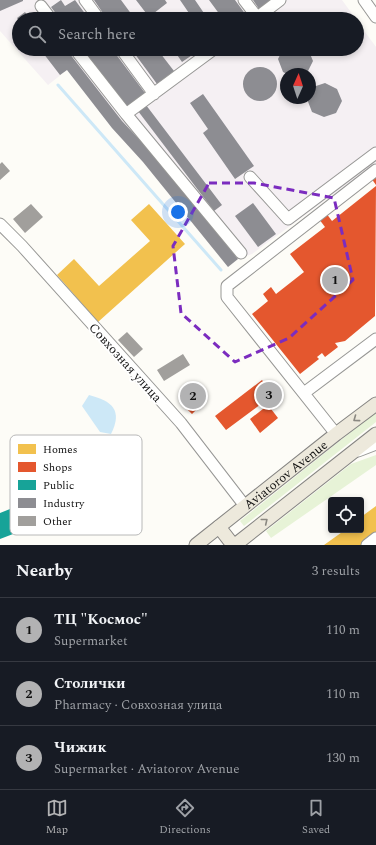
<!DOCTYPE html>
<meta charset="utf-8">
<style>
:root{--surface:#171b24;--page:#20242c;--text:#f1f3f6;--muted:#9ea1a6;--line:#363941;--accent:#b2b2b3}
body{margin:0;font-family:Spectral,serif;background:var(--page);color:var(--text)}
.controls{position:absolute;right:12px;bottom:12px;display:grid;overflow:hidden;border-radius:4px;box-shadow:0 2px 6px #0003}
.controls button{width:36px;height:36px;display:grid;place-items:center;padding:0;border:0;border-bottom:1px solid var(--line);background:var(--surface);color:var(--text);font:20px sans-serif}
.compass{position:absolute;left:280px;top:68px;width:36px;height:36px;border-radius:50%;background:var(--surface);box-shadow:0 2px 6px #0003;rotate:3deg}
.you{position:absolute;left:178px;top:212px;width:14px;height:14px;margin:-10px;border:3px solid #fff;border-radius:50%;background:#1a73e8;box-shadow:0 0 0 6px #1a73e833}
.badge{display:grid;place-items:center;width:26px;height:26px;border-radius:50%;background:var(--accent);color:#111;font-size:13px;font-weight:700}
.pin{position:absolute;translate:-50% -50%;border:2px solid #fff;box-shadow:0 1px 4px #0006}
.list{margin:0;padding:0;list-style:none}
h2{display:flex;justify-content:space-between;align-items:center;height:52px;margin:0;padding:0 16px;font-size:17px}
h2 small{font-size:13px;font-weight:400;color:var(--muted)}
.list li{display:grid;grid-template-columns:26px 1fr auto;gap:12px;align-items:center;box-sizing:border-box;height:64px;padding:0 16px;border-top:1px solid var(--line)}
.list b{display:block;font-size:15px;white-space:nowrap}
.list p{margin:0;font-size:13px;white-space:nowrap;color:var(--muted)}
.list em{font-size:13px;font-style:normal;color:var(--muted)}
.icon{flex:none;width:22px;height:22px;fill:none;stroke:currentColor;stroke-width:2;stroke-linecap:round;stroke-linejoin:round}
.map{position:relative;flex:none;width:376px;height:545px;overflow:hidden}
.search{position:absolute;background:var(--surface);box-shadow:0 2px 6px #0003;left:12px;right:12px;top:12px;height:44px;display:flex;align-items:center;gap:10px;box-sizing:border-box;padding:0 14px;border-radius:22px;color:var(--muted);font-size:15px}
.sheet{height:244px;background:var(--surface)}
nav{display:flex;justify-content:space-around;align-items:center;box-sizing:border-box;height:56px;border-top:1px solid var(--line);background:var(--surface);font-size:11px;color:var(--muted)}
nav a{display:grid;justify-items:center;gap:2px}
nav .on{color:var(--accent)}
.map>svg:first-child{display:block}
</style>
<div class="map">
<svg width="376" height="545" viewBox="0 0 376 545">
<rect width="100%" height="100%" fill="#fdfcf7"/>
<path fill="#f5f0f3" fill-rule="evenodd" d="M0,0H342L356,19H19V49H357V21L376,47V163L252,254L238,259L228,267L143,162L112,128L67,70L48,85L0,31ZM286,74H310V98H286Z"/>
<path fill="#e7f3d7" d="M376,412V422L244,526L240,521Z
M376,455V465L271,538L266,531L351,464Z"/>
<path fill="#cde8f7" d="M89,395C112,401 123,410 111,434L100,432L82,406Z"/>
<path fill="#f2c14e" d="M149,204L185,244L98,322L57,275L74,259L99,286L150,241L131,220Z
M376,506V534L361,545H324L345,530H361V517Z"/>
<path fill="#e4572e" d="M376,174V185L371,178Z
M376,186L375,316L345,341L335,343L338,347L325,357L322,353L317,357L319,359L300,374L252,314L268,301L263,294L271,287L276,294L304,272L290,254L325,227L319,219L326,213L332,221Z
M262,380L273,395L226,430L215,416Z
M195,394L203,403L192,414L183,405Z
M268,405L278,418L260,433L250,419Z"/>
<path fill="#17a398" d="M25,503L34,526L0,539V513Z"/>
<path fill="#8d8d92" d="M0,0H23V1L0,11Z
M61,0L65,6L75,0L89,19H60L51,7Z
M94,0H121L135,19H107Z
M136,0H165L167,3L149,17Z
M180,0H195L208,19H193Z
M209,0H235L246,15L240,19H223Z
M253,0H271L259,9Z
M25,12L30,19L38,12L43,19H19V21L17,18Z
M40,49H66L122,121L153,154L238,259L228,267L143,162L112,128L67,70L60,75Z
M82,49H112L145,93L126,107Z
M133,49H157L174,71L157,84L132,50Z
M173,49H201L182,62Z
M283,49H308L313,61L307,73L287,74L283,72L278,59Z
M243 84a17 17 0 1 1 34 0a17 17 0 1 1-34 0Z
M325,83L337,89L342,101L336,113L324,117L312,112L307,99L310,98L313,87Z
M203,94L254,166L235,179L203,133L208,129L190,103Z
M146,105L222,205L214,211L138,111Z
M253,203L276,234L258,247L235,216Z"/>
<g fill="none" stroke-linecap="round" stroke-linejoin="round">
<path stroke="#cde8f7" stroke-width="3" d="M58,85L221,270"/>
</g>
<path fill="#a19f9c" d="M2,162L10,171L0,180V164Z
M31,204L43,217L25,233L13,219Z
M127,332L143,349L134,357L118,340Z
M183,354L190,365L164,381L157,370Z"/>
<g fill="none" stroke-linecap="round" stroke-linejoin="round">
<g stroke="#979795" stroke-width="13">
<path id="minor" d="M85,0L99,19
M244,0L257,17
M364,0L376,17
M41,6L51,19
M255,19L280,0
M75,49L126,114
M121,49L154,94
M214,49L126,114L241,253
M250,177L288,219L376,153
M0,224L22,246L181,423L245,506
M304,393L376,339
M336,434L227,297V286L376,170
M358,451L376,444
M367,545L376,538"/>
</g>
<g stroke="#858482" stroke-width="15">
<g id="major">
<path d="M219,527L233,545"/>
<path id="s1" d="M196,545L336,434L376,404"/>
<path d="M235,545L376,434"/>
</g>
</g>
<use href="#minor" stroke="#fffffe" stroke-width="11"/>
<use href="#major" stroke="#ede9dc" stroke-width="13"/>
</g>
<defs><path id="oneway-chevron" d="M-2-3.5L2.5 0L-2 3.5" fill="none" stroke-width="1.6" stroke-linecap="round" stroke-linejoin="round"/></defs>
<g stroke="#8a8881">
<use href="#oneway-chevron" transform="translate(356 419) rotate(144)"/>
<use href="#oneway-chevron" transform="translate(265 521) rotate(-39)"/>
</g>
<path fill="none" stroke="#7b2cbf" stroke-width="3" stroke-dasharray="8 5" stroke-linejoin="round" d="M209,183H254L334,198L353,280L289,338L235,362L181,313L173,246Z"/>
<g text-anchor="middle" stroke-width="4" stroke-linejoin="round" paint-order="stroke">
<g font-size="13" fill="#111" stroke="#fff">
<text transform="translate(126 362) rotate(48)" y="5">Совхозная улица</text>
<text dy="5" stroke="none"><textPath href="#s1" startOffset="114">Aviatorov Avenue</textPath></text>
</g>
</g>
<rect x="10" y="435" width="132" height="100" rx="6" fill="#fff" stroke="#b8b8b8" stroke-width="1"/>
<rect x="18" y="444" width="18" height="10" fill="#f2c14e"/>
<rect x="18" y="462" width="18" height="10" fill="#e4572e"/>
<rect x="18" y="480" width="18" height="10" fill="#17a398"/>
<rect x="18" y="498" width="18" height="10" fill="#8d8d92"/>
<rect x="18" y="516" width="18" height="10" fill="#a19f9c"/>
<g font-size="11" fill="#111">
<text x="43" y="453">Homes</text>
<text x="43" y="471">Shops</text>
<text x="43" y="489">Public</text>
<text x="43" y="507">Industry</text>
<text x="43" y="525">Other</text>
</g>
</svg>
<div class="controls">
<button><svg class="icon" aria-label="locate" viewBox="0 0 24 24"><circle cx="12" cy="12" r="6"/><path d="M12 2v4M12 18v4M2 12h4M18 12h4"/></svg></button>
</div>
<svg class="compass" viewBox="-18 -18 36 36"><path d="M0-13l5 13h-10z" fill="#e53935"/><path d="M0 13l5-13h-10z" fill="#9ea1a6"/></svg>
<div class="you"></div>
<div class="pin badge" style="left:335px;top:280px">1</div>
<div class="pin badge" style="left:193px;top:396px">2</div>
<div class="pin badge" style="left:269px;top:395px">3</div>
<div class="search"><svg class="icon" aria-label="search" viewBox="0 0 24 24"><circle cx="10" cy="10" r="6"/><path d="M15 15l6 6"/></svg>Search here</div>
</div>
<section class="sheet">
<h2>Nearby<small>3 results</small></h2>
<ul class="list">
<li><span class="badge">1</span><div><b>ТЦ &quot;Космос&quot;</b><p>Supermarket</p></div><em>110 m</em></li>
<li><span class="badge">2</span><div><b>Столички</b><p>Pharmacy · Совхозная улица</p></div><em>110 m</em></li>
<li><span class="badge">3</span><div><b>Чижик</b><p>Supermarket · Aviatorov Avenue</p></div><em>130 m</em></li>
</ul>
</section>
<nav>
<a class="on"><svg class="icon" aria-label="map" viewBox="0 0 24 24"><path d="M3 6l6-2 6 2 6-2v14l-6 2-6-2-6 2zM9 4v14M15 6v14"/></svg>Map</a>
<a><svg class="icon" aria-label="directions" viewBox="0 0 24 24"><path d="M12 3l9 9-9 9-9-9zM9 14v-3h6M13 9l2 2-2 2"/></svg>Directions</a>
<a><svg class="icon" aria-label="saved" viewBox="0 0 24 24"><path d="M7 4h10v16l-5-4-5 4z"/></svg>Saved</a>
</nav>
